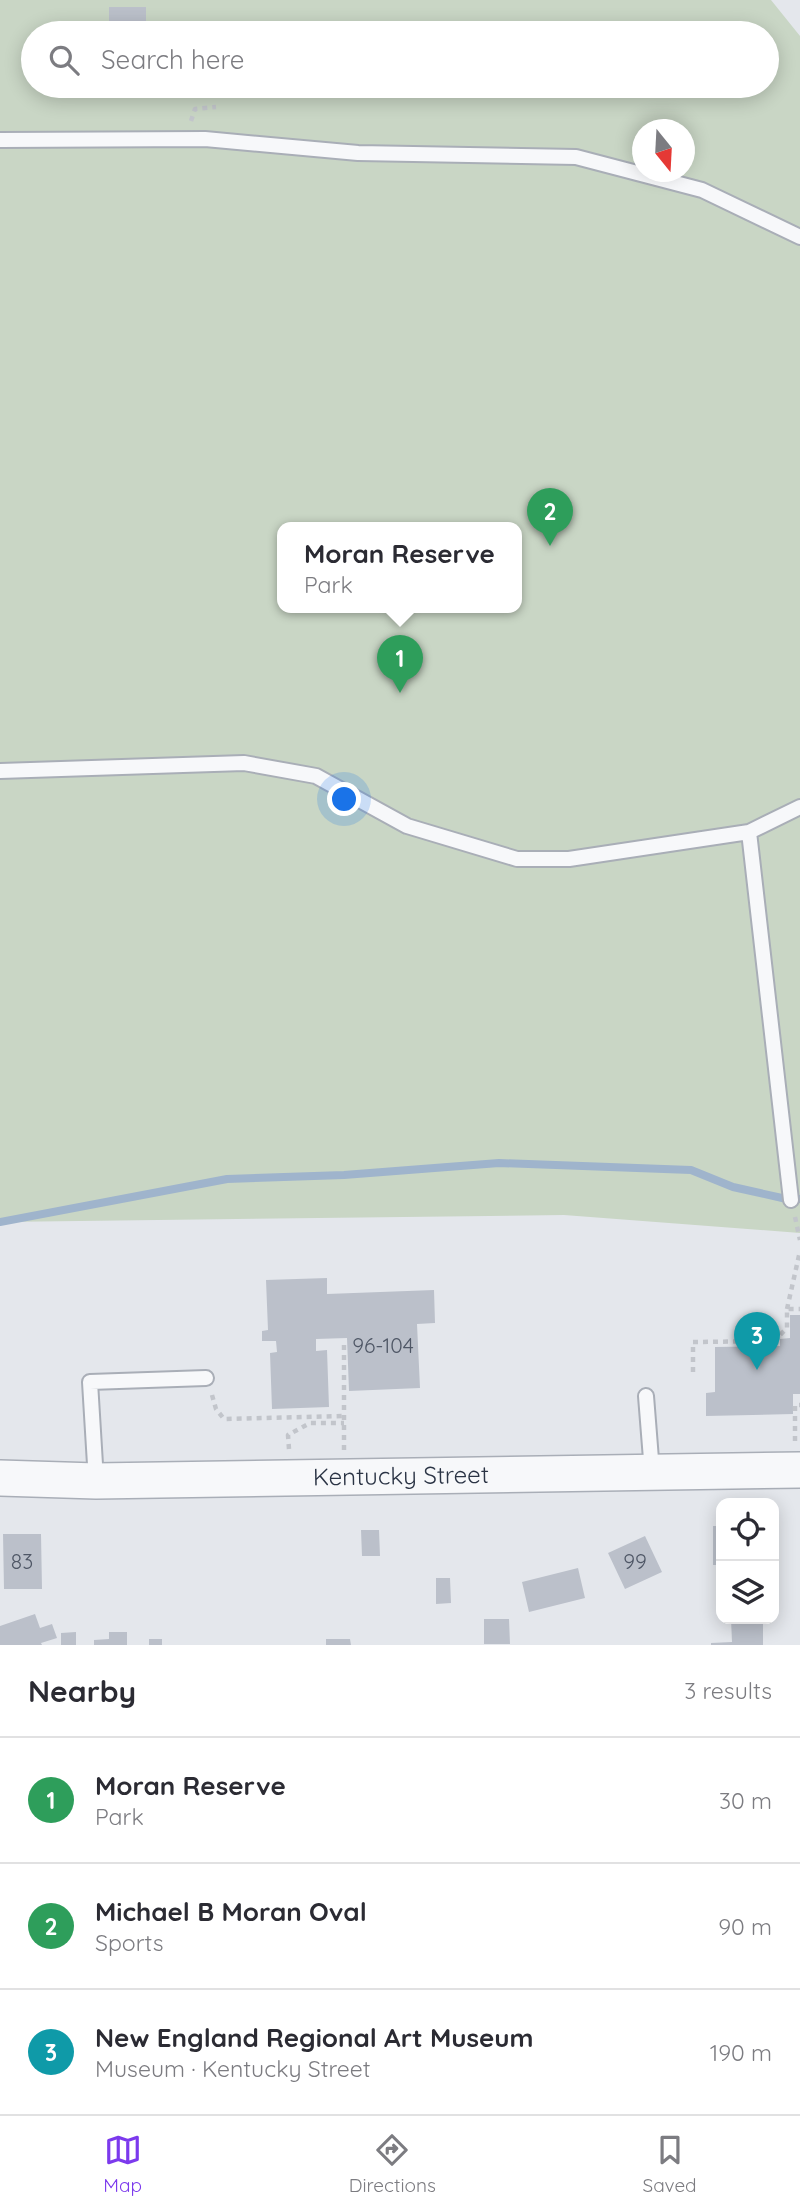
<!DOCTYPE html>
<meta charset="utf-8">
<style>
:root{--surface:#fff;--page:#f2f2f3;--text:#2b2b33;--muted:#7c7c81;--line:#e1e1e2;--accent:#7c3aed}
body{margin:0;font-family:Quicksand,sans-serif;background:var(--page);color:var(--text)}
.controls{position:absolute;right:21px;bottom:21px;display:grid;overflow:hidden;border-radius:14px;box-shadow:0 4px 18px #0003}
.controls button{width:63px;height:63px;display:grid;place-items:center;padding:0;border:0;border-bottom:2px solid var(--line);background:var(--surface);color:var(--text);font:35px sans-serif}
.compass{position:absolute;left:632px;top:119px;width:63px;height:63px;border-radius:50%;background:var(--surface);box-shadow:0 4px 18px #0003;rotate:162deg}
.you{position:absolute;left:345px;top:800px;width:24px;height:24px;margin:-18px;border:5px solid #fff;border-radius:50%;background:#1a73e8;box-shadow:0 0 0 10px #1a73e833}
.badge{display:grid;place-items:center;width:46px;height:46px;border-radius:50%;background:var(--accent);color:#fff;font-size:23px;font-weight:700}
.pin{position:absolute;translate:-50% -58px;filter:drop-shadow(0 2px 4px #0008)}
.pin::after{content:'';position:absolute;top:37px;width:24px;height:21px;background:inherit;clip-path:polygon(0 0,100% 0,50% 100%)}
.popup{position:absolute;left:277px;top:522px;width:245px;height:91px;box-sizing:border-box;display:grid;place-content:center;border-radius:14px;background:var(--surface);filter:drop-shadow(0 2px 5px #0005);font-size:23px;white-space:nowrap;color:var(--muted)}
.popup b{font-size:26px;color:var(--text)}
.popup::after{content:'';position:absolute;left:50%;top:100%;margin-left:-14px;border:14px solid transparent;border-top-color:var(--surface)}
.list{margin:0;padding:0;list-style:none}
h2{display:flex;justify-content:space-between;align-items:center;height:91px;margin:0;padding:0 28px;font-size:30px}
h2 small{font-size:23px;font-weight:400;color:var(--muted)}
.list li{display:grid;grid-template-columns:46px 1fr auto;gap:21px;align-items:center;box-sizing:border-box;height:126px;padding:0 28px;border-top:2px solid var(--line)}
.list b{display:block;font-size:26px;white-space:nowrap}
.list p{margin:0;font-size:23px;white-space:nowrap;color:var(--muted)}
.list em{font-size:23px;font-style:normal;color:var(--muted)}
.icon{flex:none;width:38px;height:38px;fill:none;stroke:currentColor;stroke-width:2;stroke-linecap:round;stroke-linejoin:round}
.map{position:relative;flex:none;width:800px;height:1645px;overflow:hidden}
.search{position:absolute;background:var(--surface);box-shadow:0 4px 18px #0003;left:21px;right:21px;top:21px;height:77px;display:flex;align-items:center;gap:18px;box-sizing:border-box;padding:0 24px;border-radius:38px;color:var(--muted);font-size:26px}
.sheet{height:469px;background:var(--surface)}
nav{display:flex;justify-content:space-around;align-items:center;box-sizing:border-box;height:98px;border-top:2px solid var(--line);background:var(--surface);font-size:19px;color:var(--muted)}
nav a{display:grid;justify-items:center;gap:4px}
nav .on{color:var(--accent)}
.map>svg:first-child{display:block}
</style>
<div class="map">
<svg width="800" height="1645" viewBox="0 0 800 1645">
<rect width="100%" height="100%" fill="#e4e7ec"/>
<path fill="#c9d6c5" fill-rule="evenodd" d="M0,0H771L800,36V1233L564,1215L0,1222ZM33,33H767V86H33ZM642,130H684V172H642ZM283,527H517V607H283Z"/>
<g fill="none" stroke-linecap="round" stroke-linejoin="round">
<path stroke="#9fb4cc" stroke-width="8" d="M0,1222L227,1179L344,1175L499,1163L691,1170L733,1187L791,1200L800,1199"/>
</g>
<path fill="#bbc0ca" d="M109,7H146V33H109Z
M327,1278V1294L434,1290L435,1323L417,1324L420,1388L349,1391L347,1338L316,1339V1351L327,1350L329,1407L272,1409L270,1353L277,1352L276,1341H262V1331L268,1330L266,1280Z
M790,1315H800V1394H793V1414L706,1416V1393L715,1392V1347L780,1346V1339L790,1338Z
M713,1526H721V1565H713Z
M361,1530H379L380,1556H362Z
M3,1534H41L42,1589H4Z
M645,1536L662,1572L625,1589L608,1553Z
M578,1568L585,1598L529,1612L522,1582Z
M436,1578H450L451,1603L436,1604Z
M35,1614L40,1628L52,1624L57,1638L41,1643L42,1645H0V1626Z
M484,1619H509L510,1644H484Z
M731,1619H763V1645H711V1643L732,1642Z
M76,1632V1645H61V1633Z
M109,1632H127V1645H94V1640L109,1639Z
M149,1639H162V1645H149Z
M326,1639H350L351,1645H326Z"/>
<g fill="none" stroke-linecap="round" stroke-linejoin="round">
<g stroke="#a9aeb7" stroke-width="18">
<path id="service" d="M0,140L205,139L358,153L576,157L702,190L800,237
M0,771L244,763L316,776L407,826L517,859H569L749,832L800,807
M749,832L791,1200
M646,1396L652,1472
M96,1481L90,1382L206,1378"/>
</g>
<g stroke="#a9aeb7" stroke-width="38">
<g id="tertiary">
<path id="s1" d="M0,1478L96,1481L800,1470"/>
</g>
</g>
<path stroke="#c2c5cb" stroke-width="4.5" stroke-dasharray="5 5" stroke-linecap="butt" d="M191,121L195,109L216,107
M795,1217L800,1240
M787,1309L800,1251
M693,1372V1342L774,1341L787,1328V1309H800
M212,1395L216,1409L224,1419L344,1416
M795,1441V1405H800
M289,1449L288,1435L310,1423H344
M344,1450V1342"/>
<use href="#service" stroke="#f7f8fa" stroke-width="14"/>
<use href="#tertiary" stroke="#f7f8fa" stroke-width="35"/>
</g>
<g text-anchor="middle" stroke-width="6" stroke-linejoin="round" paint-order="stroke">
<g font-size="21" fill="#4f5766">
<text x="383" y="1353">96-104</text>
<text x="22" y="1569">83</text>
<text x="635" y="1569">99</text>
</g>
<g font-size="24" fill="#2b3445" stroke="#f4f6f9">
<text dy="8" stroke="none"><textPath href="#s1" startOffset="401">Kentucky Street</textPath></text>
</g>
</g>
</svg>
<div class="controls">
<button><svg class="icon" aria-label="locate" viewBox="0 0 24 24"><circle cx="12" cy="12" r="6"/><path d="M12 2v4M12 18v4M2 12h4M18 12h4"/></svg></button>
<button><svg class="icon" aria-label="layers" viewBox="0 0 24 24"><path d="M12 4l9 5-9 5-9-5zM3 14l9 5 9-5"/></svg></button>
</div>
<svg class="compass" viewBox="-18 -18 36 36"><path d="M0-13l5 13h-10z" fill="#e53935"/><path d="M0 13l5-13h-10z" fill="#7c7c81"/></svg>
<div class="you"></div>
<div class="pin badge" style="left:400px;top:693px;background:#2e9e5b">1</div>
<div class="popup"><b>Moran Reserve</b>Park</div>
<div class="pin badge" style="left:550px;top:546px;background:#2e9e5b">2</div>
<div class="pin badge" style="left:757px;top:1370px;background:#0f9aa8">3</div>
<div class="search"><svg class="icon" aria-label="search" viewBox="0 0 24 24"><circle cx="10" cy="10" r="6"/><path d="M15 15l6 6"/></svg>Search here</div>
</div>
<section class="sheet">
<h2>Nearby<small>3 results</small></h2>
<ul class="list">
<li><span class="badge" style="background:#2e9e5b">1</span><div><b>Moran Reserve</b><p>Park</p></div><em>30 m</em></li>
<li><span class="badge" style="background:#2e9e5b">2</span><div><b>Michael B Moran Oval</b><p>Sports</p></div><em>90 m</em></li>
<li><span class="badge" style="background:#0f9aa8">3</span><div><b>New England Regional Art Museum</b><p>Museum · Kentucky Street</p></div><em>190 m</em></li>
</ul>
</section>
<nav>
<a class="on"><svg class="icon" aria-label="map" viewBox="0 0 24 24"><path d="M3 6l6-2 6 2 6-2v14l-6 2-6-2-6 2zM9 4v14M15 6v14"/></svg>Map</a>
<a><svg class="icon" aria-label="directions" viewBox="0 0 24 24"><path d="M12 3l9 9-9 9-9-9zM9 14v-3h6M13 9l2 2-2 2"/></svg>Directions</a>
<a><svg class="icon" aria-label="saved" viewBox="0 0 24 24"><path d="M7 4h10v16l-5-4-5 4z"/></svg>Saved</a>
</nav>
